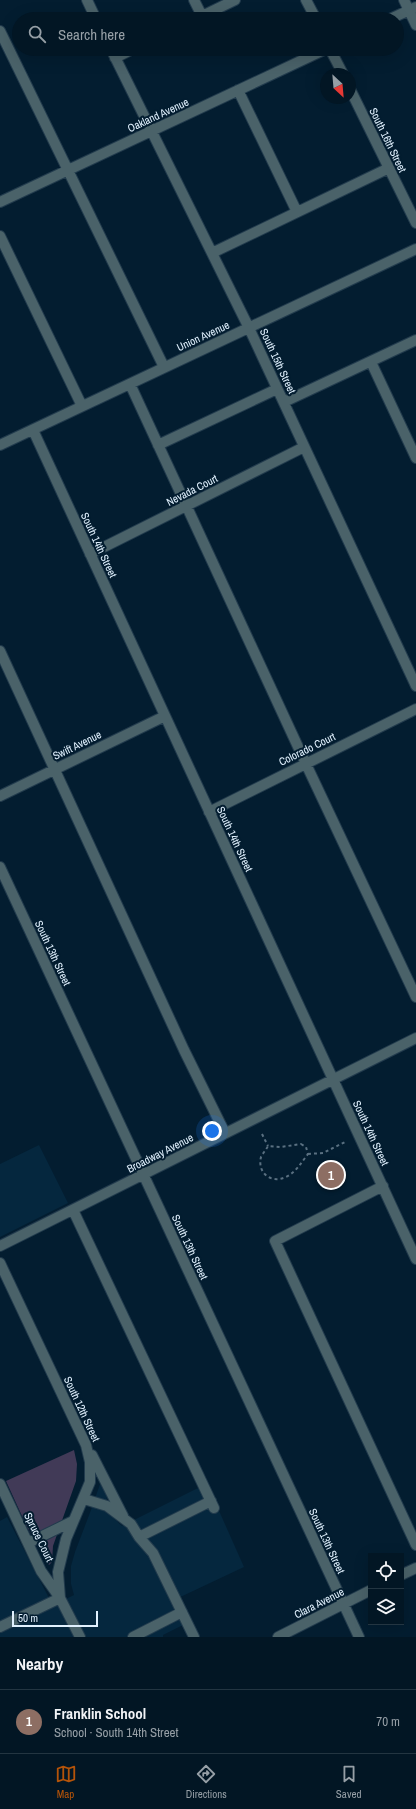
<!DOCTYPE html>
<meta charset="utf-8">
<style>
:root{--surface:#021624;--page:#0c1f2c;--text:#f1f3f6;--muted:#969fa6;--line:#233541;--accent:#b45309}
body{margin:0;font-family:"Archivo Narrow",sans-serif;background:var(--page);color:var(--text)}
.controls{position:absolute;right:12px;bottom:12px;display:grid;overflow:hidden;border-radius:0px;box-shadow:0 4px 16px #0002}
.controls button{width:36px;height:36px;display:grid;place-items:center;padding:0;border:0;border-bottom:1px solid var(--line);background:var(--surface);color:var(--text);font:20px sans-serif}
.compass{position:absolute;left:320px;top:68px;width:36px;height:36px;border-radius:50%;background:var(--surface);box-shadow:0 4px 16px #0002;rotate:154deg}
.scale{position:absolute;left:12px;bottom:10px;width:86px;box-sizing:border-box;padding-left:4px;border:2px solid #e1f1fe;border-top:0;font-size:11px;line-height:14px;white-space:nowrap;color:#e1f1fe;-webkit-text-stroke:3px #031d30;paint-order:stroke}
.you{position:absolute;left:212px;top:1131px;width:14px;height:14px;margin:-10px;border:3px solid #fff;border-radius:50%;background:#1a73e8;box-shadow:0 0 0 6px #1a73e833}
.badge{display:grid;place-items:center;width:26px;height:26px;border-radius:50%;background:var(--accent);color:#fff;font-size:13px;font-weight:700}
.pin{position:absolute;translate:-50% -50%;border:2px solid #fff;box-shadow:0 1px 4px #0006}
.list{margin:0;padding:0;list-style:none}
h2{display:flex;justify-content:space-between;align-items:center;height:52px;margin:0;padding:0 16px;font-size:17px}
h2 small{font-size:13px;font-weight:400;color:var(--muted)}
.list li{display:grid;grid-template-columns:26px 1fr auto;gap:12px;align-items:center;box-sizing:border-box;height:64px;padding:0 16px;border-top:1px solid var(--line)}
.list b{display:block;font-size:15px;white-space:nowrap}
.list p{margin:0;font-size:13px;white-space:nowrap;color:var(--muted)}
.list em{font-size:13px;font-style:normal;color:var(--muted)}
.icon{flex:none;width:22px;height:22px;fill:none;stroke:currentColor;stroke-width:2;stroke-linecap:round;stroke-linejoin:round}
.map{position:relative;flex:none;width:416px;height:1637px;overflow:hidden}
.search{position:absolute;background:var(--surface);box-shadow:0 4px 16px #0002;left:12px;right:12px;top:12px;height:44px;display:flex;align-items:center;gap:10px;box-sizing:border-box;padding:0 14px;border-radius:22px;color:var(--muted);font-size:15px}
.sheet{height:116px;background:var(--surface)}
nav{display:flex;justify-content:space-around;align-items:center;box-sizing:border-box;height:56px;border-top:1px solid var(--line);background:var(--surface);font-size:11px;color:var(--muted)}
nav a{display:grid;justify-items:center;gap:2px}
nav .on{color:var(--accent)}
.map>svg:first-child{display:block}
</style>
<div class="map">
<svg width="416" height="1637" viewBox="0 0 416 1637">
<rect width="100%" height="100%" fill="#031d30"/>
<path fill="#05273e" d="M39,1145L68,1203L0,1237V1164Z
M100,1484L107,1495L106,1511L122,1526L202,1486L216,1504L244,1567L174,1600L185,1624L163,1635V1637H0V1631L74,1595L71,1584V1566L75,1552L91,1510Z
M7,1517L49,1598L0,1622V1521Z"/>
<path fill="#413a57" d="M74,1450L77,1464L76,1481L53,1546L52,1562L49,1565L27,1527L6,1481Z"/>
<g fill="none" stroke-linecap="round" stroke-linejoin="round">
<g stroke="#223b4d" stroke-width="12">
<path id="minor" d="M87,0L96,19
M194,0L202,16
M306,0L316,19
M404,0L416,25
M196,19L235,0
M390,19L416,7
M0,31L164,367
M111,49L249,328L416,686
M330,49L343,74
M115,58L133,49
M350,89L416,223
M238,90L297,212
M0,202L326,49
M0,236L82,406
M212,253L389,168
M371,362L416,458
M130,384L306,764L416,997
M284,402L416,340
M33,430L416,1259
M0,445L416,249
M158,445L277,389
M90,554L304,447
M0,651L184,1050L225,1133
M0,796L165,716
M209,812L416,709
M0,867L359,1637
M383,1186L275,1241L416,1545
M73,1210L214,1508
M0,1246L416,1038
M0,1263L86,1445L90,1462V1482L66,1539L58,1572L60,1598L80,1637
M92,1455L123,1516
M0,1484L41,1571L60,1598
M84,1499L107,1506L131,1524L139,1537L153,1553L194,1637
M139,1537L211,1501
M28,1543L73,1521
M401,1575L416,1568
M0,1627L60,1598
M133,1637L182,1612
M278,1637L371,1590"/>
</g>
<path stroke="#5a7081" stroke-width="2" stroke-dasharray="3 3" stroke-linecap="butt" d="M262,1134L268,1146
M301,1144L306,1147L308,1154C301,1163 296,1172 286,1177C271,1184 257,1173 261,1157C263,1153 266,1150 268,1146L281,1147Z
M308,1154L323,1153L347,1141"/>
<use href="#minor" stroke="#4a6269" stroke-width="10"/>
</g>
<g text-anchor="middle" stroke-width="4" stroke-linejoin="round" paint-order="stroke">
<g font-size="11" fill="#e1f1fe" stroke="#031d30">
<text transform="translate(158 115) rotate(-25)" y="4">Oakland Avenue</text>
<text transform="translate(388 140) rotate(64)" y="4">South 16th Street</text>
<text transform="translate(203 336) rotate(-25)" y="4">Union Avenue</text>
<text transform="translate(278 361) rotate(65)" y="4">South 15th Street</text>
<text transform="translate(192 490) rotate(-27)" y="4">Nevada Court</text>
<text transform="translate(99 545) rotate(65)" y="4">South 14th Street</text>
<text transform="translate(77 745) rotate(-26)" y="4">Swift Avenue</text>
<text transform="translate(307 749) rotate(-26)" y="4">Colorado Court</text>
<text transform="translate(235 839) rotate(65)" y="4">South 14th Street</text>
<text transform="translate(53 953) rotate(65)" y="4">South 13th Street</text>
<text transform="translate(371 1133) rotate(65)" y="4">South 14th Street</text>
<text transform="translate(160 1153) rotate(-27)" y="4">Broadway Avenue</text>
<text transform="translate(190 1247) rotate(65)" y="4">South 13th Street</text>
<text transform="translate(82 1409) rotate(65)" y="4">South 12th Street</text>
<text transform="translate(39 1537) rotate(64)" y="4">Spruce Court</text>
<text transform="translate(327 1541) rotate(65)" y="4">South 13th Street</text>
<text transform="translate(319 1603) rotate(-27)" y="4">Clara Avenue</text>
</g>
</g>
</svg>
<div class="controls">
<button><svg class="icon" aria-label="locate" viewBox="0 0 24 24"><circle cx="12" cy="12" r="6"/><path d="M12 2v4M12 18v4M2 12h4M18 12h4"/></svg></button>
<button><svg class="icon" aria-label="layers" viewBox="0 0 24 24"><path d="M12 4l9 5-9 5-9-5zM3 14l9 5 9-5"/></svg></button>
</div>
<svg class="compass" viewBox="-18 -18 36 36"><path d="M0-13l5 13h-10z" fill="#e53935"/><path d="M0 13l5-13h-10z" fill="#969fa6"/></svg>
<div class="scale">50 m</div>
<div class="you"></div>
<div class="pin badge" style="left:331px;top:1175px;background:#8d6e63">1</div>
<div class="search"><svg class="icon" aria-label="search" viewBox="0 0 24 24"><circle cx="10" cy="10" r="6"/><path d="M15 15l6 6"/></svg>Search here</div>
</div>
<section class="sheet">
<h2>Nearby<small></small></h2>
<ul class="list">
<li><span class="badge" style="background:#8d6e63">1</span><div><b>Franklin School</b><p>School · South 14th Street</p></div><em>70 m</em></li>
</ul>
</section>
<nav>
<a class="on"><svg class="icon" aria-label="map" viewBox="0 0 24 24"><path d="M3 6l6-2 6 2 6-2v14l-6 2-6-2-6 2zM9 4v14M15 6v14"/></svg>Map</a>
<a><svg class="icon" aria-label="directions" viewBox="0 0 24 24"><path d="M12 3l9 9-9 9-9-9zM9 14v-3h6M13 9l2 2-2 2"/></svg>Directions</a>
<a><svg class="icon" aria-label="saved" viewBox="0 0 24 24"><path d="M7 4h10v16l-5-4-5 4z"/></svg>Saved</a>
</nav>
